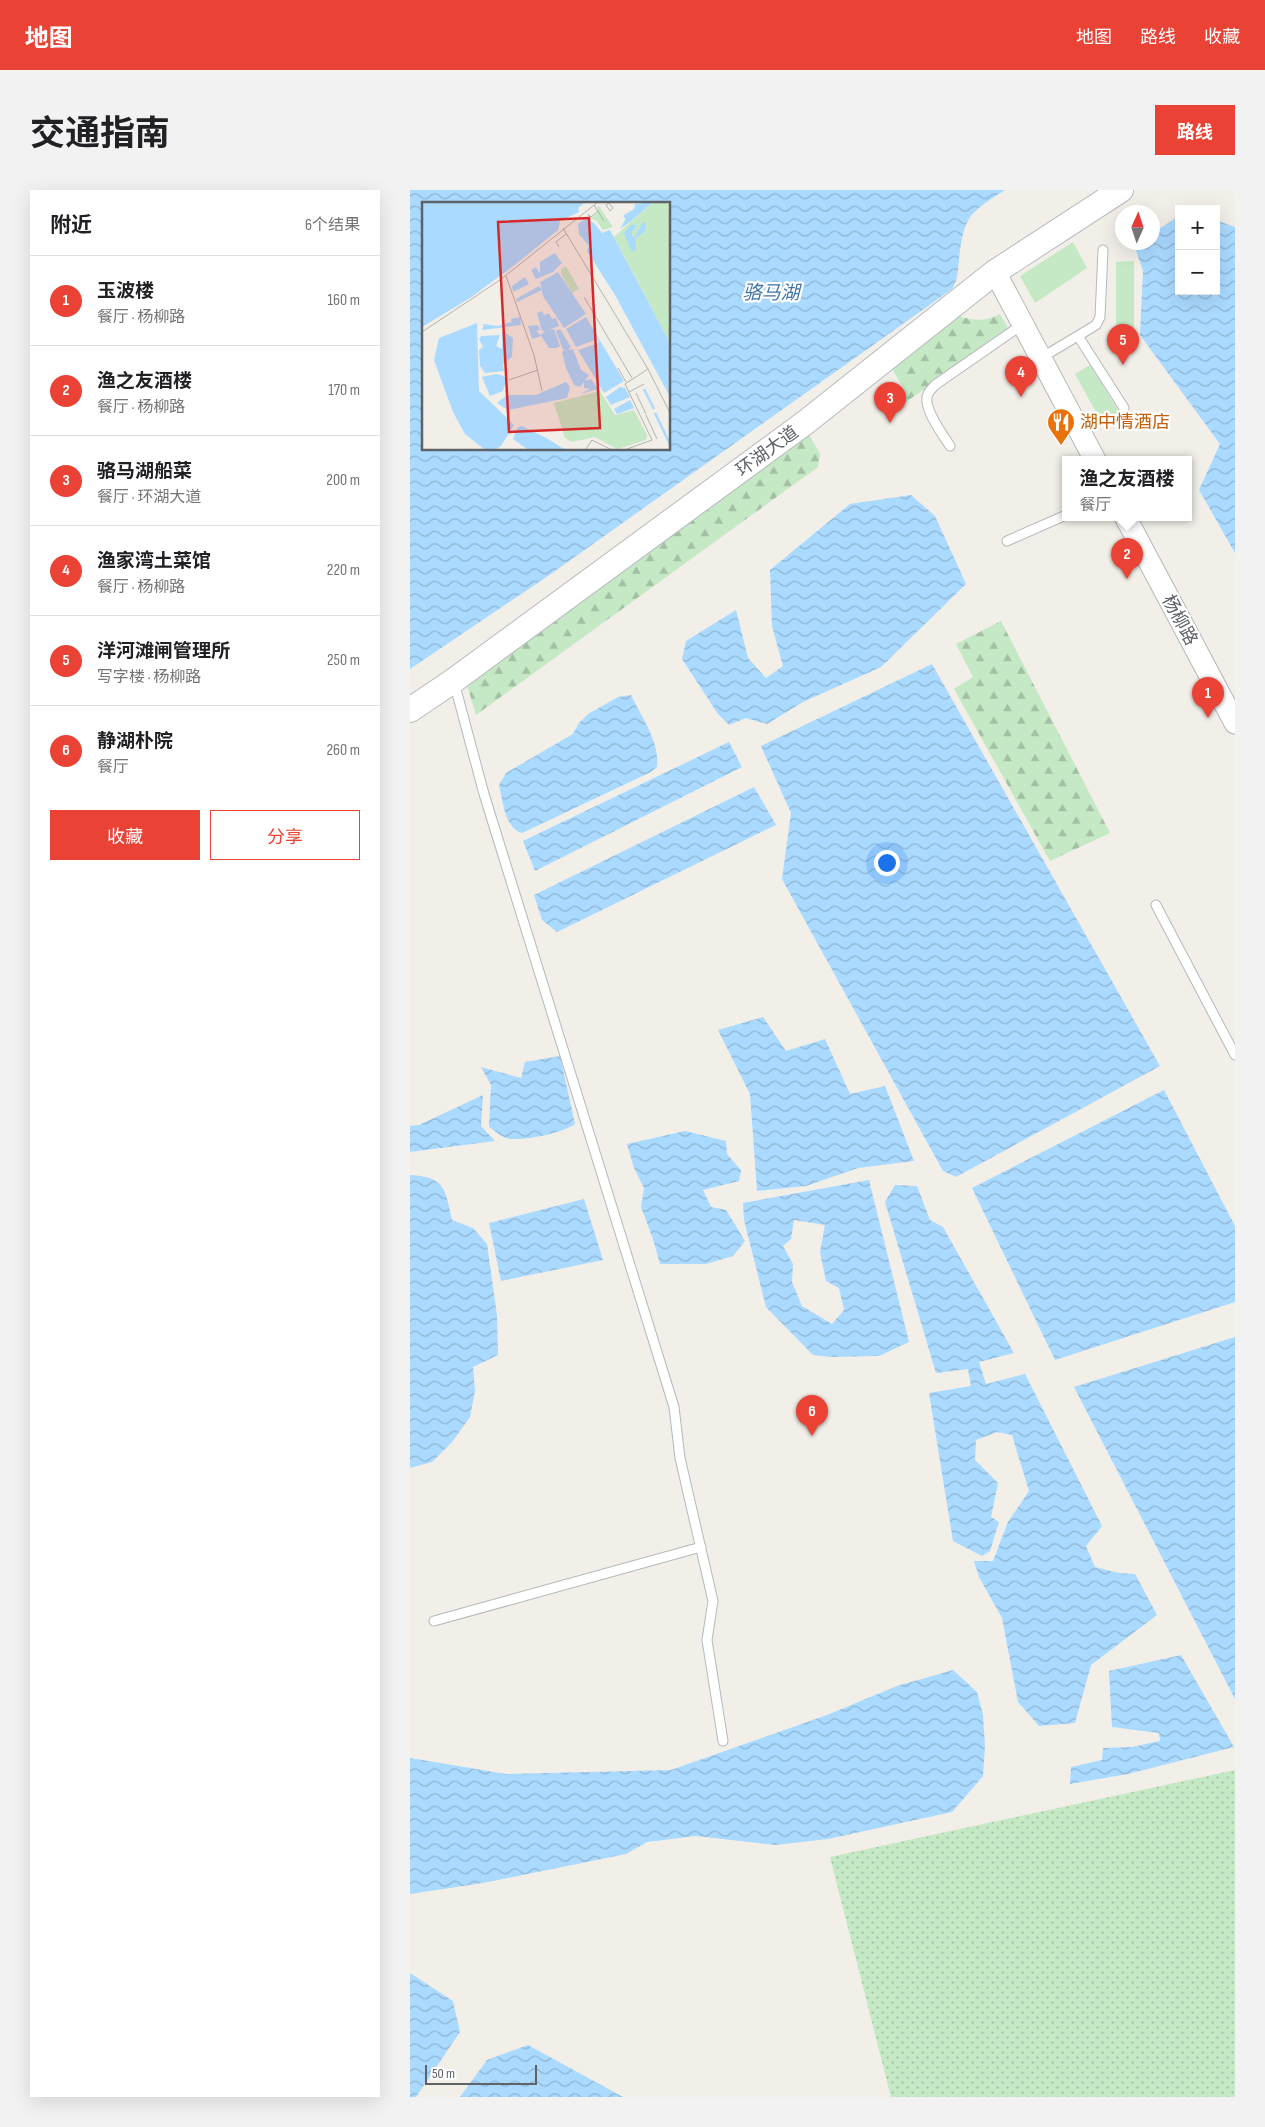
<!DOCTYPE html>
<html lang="zh">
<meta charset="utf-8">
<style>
:root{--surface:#fff;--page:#f2f2f2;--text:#202124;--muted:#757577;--line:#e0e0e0;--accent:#ea4335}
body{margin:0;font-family:"Sofia Sans Condensed","Noto Sans SC",sans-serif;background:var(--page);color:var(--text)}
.controls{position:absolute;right:15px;top:15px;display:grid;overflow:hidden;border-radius:0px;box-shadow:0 5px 20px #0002}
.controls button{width:45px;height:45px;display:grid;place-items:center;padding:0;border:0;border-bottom:1px solid var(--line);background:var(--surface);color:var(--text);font:25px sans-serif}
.compass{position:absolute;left:705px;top:15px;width:45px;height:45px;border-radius:50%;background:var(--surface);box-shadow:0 5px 20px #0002;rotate:3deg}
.scale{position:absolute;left:15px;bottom:12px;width:112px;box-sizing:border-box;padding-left:5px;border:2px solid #5f6368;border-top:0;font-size:14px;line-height:18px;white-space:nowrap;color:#5f6368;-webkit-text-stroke:4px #fff;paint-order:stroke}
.you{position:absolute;left:476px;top:672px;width:18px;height:18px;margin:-12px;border:4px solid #fff;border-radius:50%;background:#1a73e8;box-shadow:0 0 0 8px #1a73e833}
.badge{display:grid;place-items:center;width:32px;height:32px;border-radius:50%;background:var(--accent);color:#fff;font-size:16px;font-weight:700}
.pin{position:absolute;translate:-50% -41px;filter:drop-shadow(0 1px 2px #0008)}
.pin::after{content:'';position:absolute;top:26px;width:18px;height:15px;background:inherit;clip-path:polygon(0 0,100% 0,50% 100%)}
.popup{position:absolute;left:652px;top:266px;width:130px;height:65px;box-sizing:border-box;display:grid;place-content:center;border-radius:0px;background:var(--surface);filter:drop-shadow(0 1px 4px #0005);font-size:16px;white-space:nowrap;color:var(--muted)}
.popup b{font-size:19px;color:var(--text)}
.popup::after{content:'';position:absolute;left:50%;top:100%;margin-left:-10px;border:10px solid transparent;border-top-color:var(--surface)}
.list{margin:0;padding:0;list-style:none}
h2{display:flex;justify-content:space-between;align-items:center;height:65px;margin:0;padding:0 20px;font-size:21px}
h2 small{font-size:16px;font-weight:400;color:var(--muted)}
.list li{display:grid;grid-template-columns:32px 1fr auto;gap:15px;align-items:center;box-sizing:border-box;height:90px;padding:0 20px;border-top:1px solid var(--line)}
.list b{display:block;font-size:19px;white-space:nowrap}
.list p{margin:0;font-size:16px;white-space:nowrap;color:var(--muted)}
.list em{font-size:16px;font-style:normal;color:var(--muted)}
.actions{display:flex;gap:10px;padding:15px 20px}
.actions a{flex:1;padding:11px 0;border:1px solid var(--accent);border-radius:0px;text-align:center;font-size:18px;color:var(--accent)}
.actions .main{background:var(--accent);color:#fff}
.map{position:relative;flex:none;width:825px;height:1907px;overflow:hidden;border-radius:0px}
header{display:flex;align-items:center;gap:30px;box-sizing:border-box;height:70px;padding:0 25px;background:var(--accent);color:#fff}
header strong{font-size:24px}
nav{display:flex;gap:28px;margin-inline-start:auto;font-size:18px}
.intro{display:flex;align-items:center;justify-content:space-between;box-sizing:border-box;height:120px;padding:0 30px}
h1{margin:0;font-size:35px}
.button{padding:12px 22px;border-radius:0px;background:var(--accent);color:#fff;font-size:18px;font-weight:700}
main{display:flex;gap:30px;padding:0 30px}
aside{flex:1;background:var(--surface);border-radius:0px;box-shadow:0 5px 20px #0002}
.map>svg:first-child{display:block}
</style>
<header>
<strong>地图</strong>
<nav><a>地图</a><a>路线</a><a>收藏</a></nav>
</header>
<div class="intro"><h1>交通指南</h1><a class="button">路线</a></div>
<main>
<aside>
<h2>附近<small>6个结果</small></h2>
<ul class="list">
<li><span class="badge">1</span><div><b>玉波楼</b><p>餐厅 · 杨柳路</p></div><em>160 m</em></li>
<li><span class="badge">2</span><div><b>渔之友酒楼</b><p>餐厅 · 杨柳路</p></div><em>170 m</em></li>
<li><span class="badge">3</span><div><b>骆马湖船菜</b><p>餐厅 · 环湖大道</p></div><em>200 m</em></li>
<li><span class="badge">4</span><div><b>渔家湾土菜馆</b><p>餐厅 · 杨柳路</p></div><em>220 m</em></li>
<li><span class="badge">5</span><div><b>洋河滩闸管理所</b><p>写字楼 · 杨柳路</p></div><em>250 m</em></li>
<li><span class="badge">6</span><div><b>静湖朴院</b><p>餐厅</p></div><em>260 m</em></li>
</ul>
<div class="actions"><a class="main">收藏</a><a>分享</a></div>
</aside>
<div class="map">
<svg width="825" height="1907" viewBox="0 0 825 1907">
<defs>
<pattern id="grass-dots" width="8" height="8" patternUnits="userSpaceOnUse" patternTransform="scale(1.25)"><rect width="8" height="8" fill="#c5e8c5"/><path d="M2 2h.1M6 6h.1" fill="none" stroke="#a3c0a4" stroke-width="1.8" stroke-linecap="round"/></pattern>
<pattern id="forest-firs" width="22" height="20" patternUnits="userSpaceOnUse" patternTransform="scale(1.25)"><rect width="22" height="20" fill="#c5e8c5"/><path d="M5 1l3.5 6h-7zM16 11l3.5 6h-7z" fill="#a3c0a4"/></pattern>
<pattern id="water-waves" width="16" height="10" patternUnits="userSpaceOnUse" patternTransform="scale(1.25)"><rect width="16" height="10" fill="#aadaff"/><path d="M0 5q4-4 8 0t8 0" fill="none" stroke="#8eb4d2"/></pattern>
</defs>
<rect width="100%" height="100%" fill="#f1efe8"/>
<path fill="url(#grass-dots)" d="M825,1580V1907H481L420,1667Z"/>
<path fill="url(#forest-firs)" d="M590,124L599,140L493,214L487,203L494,199L481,177L546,125C562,131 575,132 590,124Z
M397,241L410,264L408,277L66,525L56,492Z
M591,431L700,643L640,671L544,499L563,487L546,454Z"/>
<path fill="#c5e8c5" d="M663,52L677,78L625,113L610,86Z
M724,71V139L720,161L715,153L709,157L700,143L706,138V72Z
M680,175L709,222L692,233L665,184Z"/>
<path fill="url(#water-waves)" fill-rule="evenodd" d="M0,0H595C559,23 554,26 549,69C548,80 548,90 542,99L138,386L0,479ZM14,14H259V259H14Z
M769,26V101H806V30L825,37V363L789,300L810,254L730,145L733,81L724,54L727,53L742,52L743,43Z
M501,305L525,326L556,394L471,477L393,512L357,534L336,528L319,535L308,524L272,469L276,451L326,420L338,468L356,488L373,476L362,436L360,380L440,314Z
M522,474L750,876L546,987L533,981L372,689L381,623L351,556Z
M221,505C231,526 250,552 247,577L241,582L112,643C94,637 93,611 89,595L96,583L163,544L169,533L178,524L208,507Z
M319,552L332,577L125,681L113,651Z
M344,597L366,635L147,742L132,730L124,705Z
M353,827L376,861L415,849L440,904L475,896L504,971L448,978L396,996L347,1001L340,904L308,840Z
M150,866L165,934C153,943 111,952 96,948C90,946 84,940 79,937L81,895L71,877L111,888L115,872Z
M754,900L825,1036V1112L645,1170L562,998Z
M73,905L71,936L85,951L0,962V936L9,935Z
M275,941L316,951L317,964L331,980L329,991L293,1000L301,1017L316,1020L335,1051L323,1066L296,1074H250L243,1049L231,1017L234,998L224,978L217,954Z
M0,985C36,987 35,999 42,1030L63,1038L77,1054L87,1125L88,1165L63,1177L65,1201L60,1227L42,1252L22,1272L0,1278Z
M459,990L499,1152L469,1166L421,1167L403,1165L356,1117L334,1030L333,1013ZM384,1030L415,1035L410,1062L416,1091L429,1098L434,1120L422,1134L392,1116L382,1092L383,1074L373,1056L381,1049Z
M485,995L507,996L520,1030L533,1037L604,1163L569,1172L576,1194L615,1184L692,1336L676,1356L685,1377L709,1383L725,1384L747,1425L681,1475L665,1533L629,1536L608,1512L592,1428L569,1387L564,1371H583L598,1332L619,1301L602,1245L587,1242L566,1250L565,1270L588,1293L581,1327L589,1332L580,1361L572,1366L543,1351L519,1203L561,1196L558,1179L526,1183L475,1012Z
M174,1009L193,1070L91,1091L79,1033Z
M825,1147V1509L664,1197Z
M771,1465L824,1557L718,1584L660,1594L661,1577L692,1570L693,1558L722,1557L750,1551L749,1543L702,1537L699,1481Z
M543,1480L567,1502L573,1525L575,1556L573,1586L542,1622L418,1649L365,1655L286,1646L237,1652L216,1664L73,1693L0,1704V1568L96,1584L261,1580L417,1525L487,1496Z
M0,1783L43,1811L50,1842L6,1907H0Z
M118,1855L213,1907H50L77,1870Z"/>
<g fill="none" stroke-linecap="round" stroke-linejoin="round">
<g stroke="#b5b8bc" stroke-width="11">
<path id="service" d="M668,146L714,218
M631,168L686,135L690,127L693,60
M540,256C533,245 515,221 517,208C517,202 522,199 525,195L613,134
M597,351L656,325
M44,492L74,604L264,1217L270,1268L303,1411L297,1450L313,1551
M746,715L825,865
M24,1431L291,1357"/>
</g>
<g stroke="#b5b8bc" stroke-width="23">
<path id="tertiary" d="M585,82L685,270
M716,328L825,533"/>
</g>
<g stroke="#b6babf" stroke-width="26">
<path id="secondary" d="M0,520L43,491L396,232L585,82L711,0"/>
</g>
<use href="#service" stroke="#fff" stroke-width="9"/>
<use href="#tertiary" stroke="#fff" stroke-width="21"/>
<use href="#secondary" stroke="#fff" stroke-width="24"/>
</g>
<defs>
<g id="restaurant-pin" transform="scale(1.4375)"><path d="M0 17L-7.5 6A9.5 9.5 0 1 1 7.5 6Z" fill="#e8710a" stroke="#fff"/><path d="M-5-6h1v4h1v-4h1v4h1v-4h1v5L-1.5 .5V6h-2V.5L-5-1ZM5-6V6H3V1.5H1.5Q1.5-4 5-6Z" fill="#fff"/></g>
</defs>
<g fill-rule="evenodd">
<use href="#restaurant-pin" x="651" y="232"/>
</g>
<g text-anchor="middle" stroke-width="4.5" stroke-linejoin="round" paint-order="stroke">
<g font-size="18" fill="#c56008" stroke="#fff" text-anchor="start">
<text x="670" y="238">湖中情酒店</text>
</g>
<g font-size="18" fill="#5f6368" stroke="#fff">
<text transform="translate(357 261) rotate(-36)" y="6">环湖大道</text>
<text transform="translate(770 430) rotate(62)" y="6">杨柳路</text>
</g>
<g font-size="19" font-style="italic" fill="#4174aa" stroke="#fff">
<text x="361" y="109">骆马湖</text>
</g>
</g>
<g transform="translate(12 12)">
<rect width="248" height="248" fill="#f1efe8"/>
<path d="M178,189L193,213L212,208L225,233L224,238L195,247L173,235L150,240L143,236L132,201Z" fill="#c5e8c5"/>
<path d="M144,64L157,87L150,91L139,72V67Z" fill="#c5e8c5"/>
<path d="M231,0H247V139L192,35Z" fill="#c5e8c5"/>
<path d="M176,3L191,25L181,28L174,18L168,17L175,11ZM239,83L247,103L246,122L230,89Z" fill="#c5e8c5"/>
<path d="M0,0H163L156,6L157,10L138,19L136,28L94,62L48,96L0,125ZM231,0L208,20L198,27L203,18L202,13L212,7L213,2ZM163,17L172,21L180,31L188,28L247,139V193L193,93L165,49L167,44L157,32L156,22ZM221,20L224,21L223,29L213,37L214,48L210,50L202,31L209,23H215L210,30V34L212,36ZM133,51L140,61L131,70L114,77L109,68L114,65L118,72V60ZM136,70L164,112L142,126L121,94L118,80ZM103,75L107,82L91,90L90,84ZM117,84L120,88L95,100L94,97ZM120,109L122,113L127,111L130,117L134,116L137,124L126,128L132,127L138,144L134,146H127L119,134L110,137L106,124L116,123L118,128L114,129L119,133L123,129H120L115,111ZM98,115L99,123L60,128L62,122L76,124L89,120L90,123L89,117ZM164,115L202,179L182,191L156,148L177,141L176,137L154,145L144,127ZM55,121L57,189L92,223L79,244L74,247H62L43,232L31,210L12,158L17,136ZM138,127L149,145L146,148L151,147L159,168L167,173L158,185L152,183L144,166L140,150L144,147L141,148L134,129ZM80,129L91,136L90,155L81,162L82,169L63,171L58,164L57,148L61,145L57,137L59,134L78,133L74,144L80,147ZM74,172L82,174L84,179L81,189L68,194L60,175ZM169,177L176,187L158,192L168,187L162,186V179ZM144,180L148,185L145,196L86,208L75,201L85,193H114ZM198,185L203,186L208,195L189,203L184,195ZM208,198L212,206L195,212L192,207ZM100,224L126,237L142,247H105L91,237L95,226Z" fill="#aadaff"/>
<path fill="none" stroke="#aadaff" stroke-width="2.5" d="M222,187L232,207M233,211L248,242"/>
<path fill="none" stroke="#b3b3b1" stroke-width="1" d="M187,1L191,6L188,9L184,3L188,0M172,3L182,19M168,15L166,12L169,15L176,9M141,26L226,167L248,211M137,45L134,40L144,32M84,74L112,153L120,189M162,95L210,176M0,130L78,78L176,0M196,166L204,180M87,178L116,168M207,190L222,182M214,191L224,212M224,213L235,237M164,247L170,238L188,247M205,247L230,238L203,182L226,167"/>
<path fill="#d62828" fill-opacity="0.15" stroke="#d62828" stroke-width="2.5" d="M167,16L178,226L87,230L76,20Z"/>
<rect width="248" height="248" fill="none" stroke="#5f6368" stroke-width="2.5"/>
</g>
</svg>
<div class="controls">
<button>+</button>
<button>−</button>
</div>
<svg class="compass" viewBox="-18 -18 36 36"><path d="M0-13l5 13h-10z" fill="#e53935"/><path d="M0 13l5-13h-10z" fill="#757577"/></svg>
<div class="scale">50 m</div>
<div class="you"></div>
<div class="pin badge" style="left:798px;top:528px">1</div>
<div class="pin badge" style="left:717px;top:389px">2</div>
<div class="popup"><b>渔之友酒楼</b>餐厅</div>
<div class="pin badge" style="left:480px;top:233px">3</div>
<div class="pin badge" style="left:611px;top:207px">4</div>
<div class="pin badge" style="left:713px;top:175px">5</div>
<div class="pin badge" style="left:402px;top:1246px">6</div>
</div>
</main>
